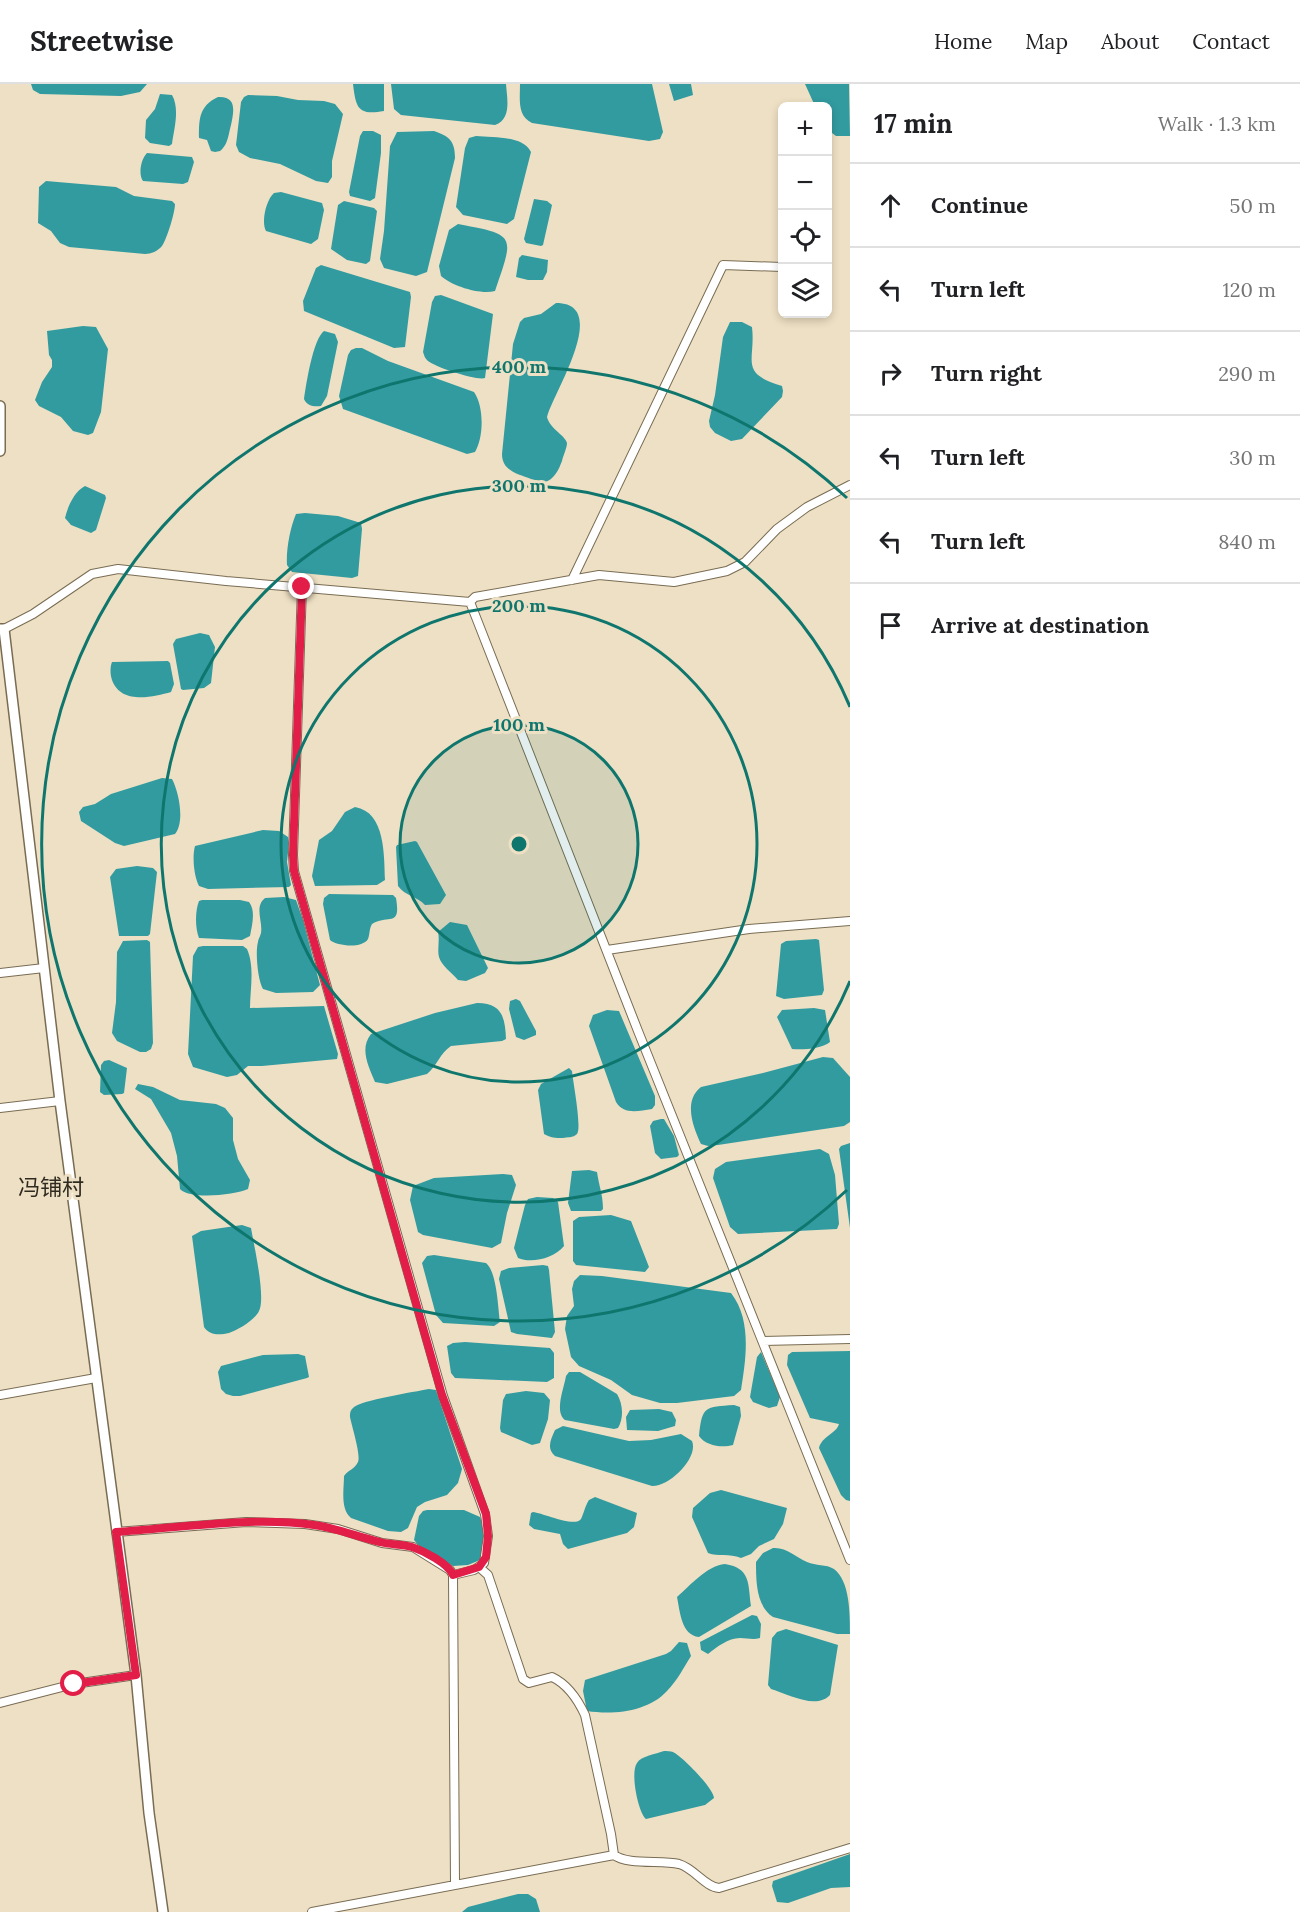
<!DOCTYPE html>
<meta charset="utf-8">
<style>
:root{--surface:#fff;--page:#f2f2f2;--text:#202124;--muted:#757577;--line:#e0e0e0}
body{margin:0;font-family:Lora,"Noto Sans SC",serif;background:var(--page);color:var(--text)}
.controls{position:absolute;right:18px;top:18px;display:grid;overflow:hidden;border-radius:9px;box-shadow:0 3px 9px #0003}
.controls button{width:54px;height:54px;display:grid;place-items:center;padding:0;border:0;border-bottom:2px solid var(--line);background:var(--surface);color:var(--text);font:30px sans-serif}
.stop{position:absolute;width:18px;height:18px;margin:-14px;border:4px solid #e11d48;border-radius:50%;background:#fff}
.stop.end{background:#e11d48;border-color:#fff;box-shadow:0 2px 6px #0008}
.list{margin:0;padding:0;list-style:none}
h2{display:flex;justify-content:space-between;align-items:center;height:78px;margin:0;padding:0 24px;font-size:26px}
h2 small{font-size:20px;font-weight:400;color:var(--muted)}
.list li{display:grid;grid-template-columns:39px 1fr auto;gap:18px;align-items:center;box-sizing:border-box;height:84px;padding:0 24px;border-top:2px solid var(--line)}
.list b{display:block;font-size:22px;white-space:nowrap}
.list em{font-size:20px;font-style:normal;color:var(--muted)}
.icon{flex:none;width:33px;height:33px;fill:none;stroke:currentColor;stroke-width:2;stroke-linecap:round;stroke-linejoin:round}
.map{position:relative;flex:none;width:850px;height:1828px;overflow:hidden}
header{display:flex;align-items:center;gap:36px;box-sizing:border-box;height:84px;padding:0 30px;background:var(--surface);border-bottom:2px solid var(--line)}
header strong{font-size:28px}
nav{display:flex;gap:33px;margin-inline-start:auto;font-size:21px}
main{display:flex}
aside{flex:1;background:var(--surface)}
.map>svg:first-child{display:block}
</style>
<header>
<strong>Streetwise</strong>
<nav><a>Home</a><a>Map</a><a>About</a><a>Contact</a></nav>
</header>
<main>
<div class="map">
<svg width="850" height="1828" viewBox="0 0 850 1828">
<rect width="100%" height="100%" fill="#eee0c4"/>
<path fill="#329ba0" d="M31,0H147L140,8L121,12L40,10L33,6Z
M353,0H384V27C357,32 356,23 353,0Z
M391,0H506C507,14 512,35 495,41L401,31L394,25Z
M520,0H652L663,48L660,55L649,57L532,39C517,32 520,15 520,0Z
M669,0H691L693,11L674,17Z
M805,0H849L850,52H836L828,46V22H815Z
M160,10L172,11C180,25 174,45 172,60L169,62L150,59L145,54L146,36L155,25Z
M248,11L277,12L298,16L324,17L335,20L343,30L332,77V93L328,99L316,97L280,80L250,74L239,68L236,61L241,18L244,13Z
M218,13C237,12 234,27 231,41C229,48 228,59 223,64C220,68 219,67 215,68L211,67L207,56L199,54C199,35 199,22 218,13Z
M363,47H373L381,51V69L375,114L370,117L350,112L349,108L360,52Z
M434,47C449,52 455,57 455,74L427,188L416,192L384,184L380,175L384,147L390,62L397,48Z
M476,52C493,54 522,51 531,68L514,135L507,140L463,131L456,123L465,64L469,54Z
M147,69L192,73L194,78L188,98L183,100L143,97C138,90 141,75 147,69Z
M46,97L116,103L134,112L172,117L175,120C175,128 167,155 162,162C158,167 151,170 145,170L69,163L60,159L51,147L38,139L39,103Z
M281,108L322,119L324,126L318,155L311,160L266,147C261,138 266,116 274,109Z
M534,115L547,117L552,121L543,161L541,162L526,159L524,155Z
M344,117L374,124L377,127L370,177L366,180L347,176L331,165L338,121Z
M458,140C517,151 514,151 495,207C480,211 452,202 441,192L439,182L449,146Z
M522,171L548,176L547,188L543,196H528L516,193L519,174Z
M321,181L410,208L411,213L405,263L394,264L304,227L303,217L316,184Z
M441,211L493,230L485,294C477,297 435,283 428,277C424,273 425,273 423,268L432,218L435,212Z
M556,219C612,219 553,309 547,333C550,345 565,351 567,359C567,364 563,372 562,377C559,385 554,396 545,398C540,399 536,396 531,395C518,390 502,387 502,370L513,260L520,238L524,234L541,230Z
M730,238H742L752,243C756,277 738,289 782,302L783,307L782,313L742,355L731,357L715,349L710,343L709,337L715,311L723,253Z
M83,242L96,243L108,265L101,328L93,349L88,351L73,347L61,333L39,322L35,316L42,298L52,283V276L49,271L47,247Z
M324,247L335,250L338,258L327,312L321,322C314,323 307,322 304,315C306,301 313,255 324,247Z
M356,264H362L388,277L474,308C484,322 484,353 475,368L467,370L343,325L339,312L348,271L351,266Z
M85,402L105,411L106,414L96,446L91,449L71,441L65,434C68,422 74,408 85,402Z
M305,429L338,432L361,439L362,445L358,492L352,494L292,488L287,481C286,466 290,444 296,430Z
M200,549L209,551L215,563L211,599L204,604L183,606L181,605L173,560L176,555Z
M168,577L170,579L174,600L171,608C153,613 121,621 112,596C110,590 110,583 112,578Z
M162,694L172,695C179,708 185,738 175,750L124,762L115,759L81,737L79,728L83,723L95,720L111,710Z
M355,723C386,728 384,773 385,796L377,801L315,802L312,792L319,756L332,747L345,728Z
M263,746L279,747L288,753L289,759L287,778L291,801L289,803L208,805L199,802C194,792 192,773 195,762Z
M415,757L417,758L446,811L440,820L425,821C417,812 405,812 398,802L396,763L397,761Z
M137,782L153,784L157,788L150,850L148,852H119L110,793L116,785Z
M329,810L393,811L396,814C401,844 389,830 372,840C369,845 370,850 368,855C362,865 337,862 330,856L323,820L324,814Z
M284,813L296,816L303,836L320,901L313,908L276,909L263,905C258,897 255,868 258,858C258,855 260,853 261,849C263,837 254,823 265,814Z
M202,816H240L249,818C256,827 252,841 250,852L242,856L199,854C195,844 195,827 199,817Z
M450,838L467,841L488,884L485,889L466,897L458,896C452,889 441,881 439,873C437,866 440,856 438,848Z
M816,855L819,856L824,906L822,911L784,915L776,912L781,860L786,857Z
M147,856L150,858L153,959L151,965L146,968H140L117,957L112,949L116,918L117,868L123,857Z
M203,862H243L247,865C255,883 250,906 250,924L324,922L338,970L337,975L262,982H248L237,991L227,993L193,983L188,970L193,872L198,863Z
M516,915L520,917L536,947V951L524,956L516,953L509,925L510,917Z
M477,919C502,919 505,933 506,955L502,957L451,962C440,969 437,982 427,990L387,1000L375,998C369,983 359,965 371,950L435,929Z
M814,924L825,926L830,958C821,965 803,966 792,965L777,933L782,926Z
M607,926L619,927L655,1012V1021L652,1025C638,1027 624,1031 616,1018L589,942L593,931Z
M823,973L833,974L850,993V1038L844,1042L718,1061L708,1062L701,1060C693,1043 683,1017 701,1003L763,989Z
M109,976L127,984L124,1009L122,1010L104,1011L100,1008L101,981L104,977Z
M569,984L572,987C573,998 582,1044 577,1050C573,1054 567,1053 563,1054C555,1054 551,1054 544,1050L538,1006L541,1000Z
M138,1000L153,1003L180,1016L216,1020L225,1024L233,1034V1056L238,1075L250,1096L248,1105C235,1111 190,1116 180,1105L177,1072L171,1049L151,1015L135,1005Z
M661,1035H664L674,1052L679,1071L677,1073L661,1075L655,1069L650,1042L653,1037Z
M850,1059V1144L839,1065L841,1062Z
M820,1065L829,1070L835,1091L839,1140L837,1145L738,1150L730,1143L713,1094L715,1085L726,1078Z
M589,1086L597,1088C599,1102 603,1111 603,1125L601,1127H571L568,1119L572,1087Z
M503,1090L512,1091L516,1101L507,1129L501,1159L492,1164L423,1151L418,1148L410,1116L413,1102L434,1094Z
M537,1113L553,1114L558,1118L564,1162C554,1174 532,1180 518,1174L514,1164L525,1121L528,1115Z
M611,1131L631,1137L649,1183L645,1188L576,1181L573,1177V1137L579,1133Z
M242,1141L251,1144C254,1161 266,1214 259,1227C255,1236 238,1246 229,1249C220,1251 210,1252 204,1243L192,1152L201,1147Z
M434,1171L486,1179C497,1188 498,1224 500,1238L494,1242L443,1239L436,1231L422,1179L427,1172Z
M543,1181L548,1182L549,1186L555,1248L552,1254L517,1250L511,1248L499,1195L501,1187L509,1184Z
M580,1191L602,1192L731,1209C752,1236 746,1275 741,1306L734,1312L677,1319H660L632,1311L611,1296L579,1282L571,1273L565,1245L567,1232L574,1222L572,1205L574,1197Z
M465,1258L550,1264L554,1269V1294L547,1298L455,1294L451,1289L447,1262L453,1259Z
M850,1267V1417L846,1416L841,1411L819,1364C822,1352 836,1350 839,1340L810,1334L787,1281L788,1271L792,1268Z
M761,1268L780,1313L777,1322L769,1324L753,1318L750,1313L757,1273Z
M298,1270L305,1272L309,1293L307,1294L240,1312H233L226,1310L221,1305L218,1288L221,1282L263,1271Z
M569,1288H580L617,1310C623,1320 624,1334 618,1344L614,1345L565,1336C554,1328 564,1304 566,1292Z
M429,1305L436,1306L462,1385L458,1399L447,1411L425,1418L417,1423L408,1444L401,1448L388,1447L351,1434C340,1425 344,1405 344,1392C348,1386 355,1385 358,1378C361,1371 352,1343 350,1333C350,1329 350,1327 353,1324C360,1316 415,1308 429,1305Z
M526,1307L544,1309L550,1316L548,1335L540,1359L532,1361L501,1348L500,1344L503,1316L506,1310Z
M734,1321L740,1323L741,1332L733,1361C722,1364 706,1362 699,1352C702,1322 705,1323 734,1321Z
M659,1325L672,1328L676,1336L675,1342L658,1347L627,1346L626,1333L630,1326Z
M563,1342L629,1357L651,1356L681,1350L692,1357C699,1374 669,1403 652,1402L555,1372C546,1364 551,1355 555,1346Z
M721,1406L787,1424L783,1440L774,1455L759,1462L751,1470L741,1474C729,1469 718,1473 708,1469L692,1433L693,1424L710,1409Z
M595,1413L637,1429L634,1443L627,1449L568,1465L563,1460L560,1450L534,1445L529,1441L531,1429L533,1428C543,1429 575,1444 581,1435C584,1429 585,1422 589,1416Z
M427,1426H464L480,1433L484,1445L483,1468L480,1476L468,1481L453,1482L420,1463L414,1456L419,1432L423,1427Z
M773,1464C787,1463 795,1473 807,1478C816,1482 826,1480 834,1485C850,1497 850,1530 850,1550H837L773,1533C756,1522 756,1497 756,1478L763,1469Z
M725,1480C751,1484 748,1500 751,1522L699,1553C681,1551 680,1527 677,1513C690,1502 706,1482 725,1480Z
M752,1531L757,1532L761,1540L760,1554C753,1556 747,1554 740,1554C728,1554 717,1563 708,1570L701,1566L700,1558Z
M786,1545L838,1561L830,1611C816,1626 788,1610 771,1605L768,1601L772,1554L777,1548Z
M679,1558L687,1559L691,1572C684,1583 677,1597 667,1607C648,1628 613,1631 587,1627L583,1607L585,1596L666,1570L671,1567Z
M664,1667C666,1667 671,1667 673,1668C683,1673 714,1705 714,1714L705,1721L646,1735C638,1728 630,1688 637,1679C641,1672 656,1670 664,1667Z
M850,1770V1803L831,1804L788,1819L777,1818L772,1802L773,1797Z
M518,1810H528L536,1815L540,1828H462L468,1823Z"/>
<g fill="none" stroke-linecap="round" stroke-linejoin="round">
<g stroke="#796c53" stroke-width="10">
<path id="minor" d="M572,496L723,181L782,183
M302,503L293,771L294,787L443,1312L485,1430L488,1452L484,1479L474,1486L453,1491
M470,518L638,947L850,1476
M4,545L33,530L92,490L118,485L226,497L470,518L475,513L599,491L674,498L727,487L745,478L777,445L807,423L850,401
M607,866L749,845L850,837
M0,889L44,884
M0,1024L60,1017
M763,1257L850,1255
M0,1311L96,1294
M116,1448L246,1438L305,1440L338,1445L382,1459L413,1463L450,1486L453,1491L455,1801
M479,1483L488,1491L523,1595L529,1599L552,1593C567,1600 578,1616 585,1631L611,1750L614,1771
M0,1619L74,1600L136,1591
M312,1828L614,1771C627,1781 661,1776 679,1780C694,1784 705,1803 719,1804L850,1764"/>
</g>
<g stroke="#796c53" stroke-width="12">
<path id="tertiary" d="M0,322V367
M0,545H4L60,1017L136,1591L149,1729L163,1828"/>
</g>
<use href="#minor" stroke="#fff" stroke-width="8"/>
<use href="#tertiary" stroke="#fff" stroke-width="9"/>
</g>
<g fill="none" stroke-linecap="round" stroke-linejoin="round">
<path stroke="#e11d48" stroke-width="8" d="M74,1600L136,1591L116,1448C178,1444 252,1432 314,1441C337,1444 358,1453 380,1458C391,1461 402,1460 412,1463C424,1467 448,1479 453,1491L479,1483L486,1473L488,1452L486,1430L442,1311L294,787L293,771L302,503"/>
</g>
<circle cx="519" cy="760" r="119" fill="#0f766e" fill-opacity=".12"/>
<g fill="none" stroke="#0f766e" stroke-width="3">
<circle cx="519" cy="760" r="119"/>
<circle cx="519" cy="760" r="238"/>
<path d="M850 897A358 358 0 1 1 850 623"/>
<path d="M847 1106A477 477 0 1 1 847 414"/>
</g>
<g text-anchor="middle" stroke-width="6" stroke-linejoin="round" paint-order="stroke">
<g font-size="22" fill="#302b20" stroke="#eee0c4">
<text x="51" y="1111">冯铺村</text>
</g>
</g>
<circle cx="519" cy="760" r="9" fill="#0f766e" stroke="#eee0c4" stroke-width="3"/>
<g font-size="18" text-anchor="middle" font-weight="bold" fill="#0f766e" stroke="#eee0c4" stroke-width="6" stroke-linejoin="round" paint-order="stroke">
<text x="519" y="289">400 m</text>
<text x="519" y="408">300 m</text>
<text x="519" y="528">200 m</text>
<text x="519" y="647">100 m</text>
</g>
</svg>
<div class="controls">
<button>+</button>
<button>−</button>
<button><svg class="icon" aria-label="locate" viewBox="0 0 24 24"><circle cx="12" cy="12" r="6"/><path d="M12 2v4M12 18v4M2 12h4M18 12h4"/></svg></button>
<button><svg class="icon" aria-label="layers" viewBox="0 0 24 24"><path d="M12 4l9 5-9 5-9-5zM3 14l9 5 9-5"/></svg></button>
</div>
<div class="stop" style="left:74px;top:1600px"></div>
<div class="stop end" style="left:302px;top:503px"></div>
</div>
<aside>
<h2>17 min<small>Walk · 1.3 km</small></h2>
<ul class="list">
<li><svg class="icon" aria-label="ahead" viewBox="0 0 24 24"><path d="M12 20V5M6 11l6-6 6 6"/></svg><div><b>Continue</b></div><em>50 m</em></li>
<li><svg class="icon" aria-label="left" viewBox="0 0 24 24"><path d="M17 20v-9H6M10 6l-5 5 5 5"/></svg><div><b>Turn left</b></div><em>120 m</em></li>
<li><svg class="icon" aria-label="right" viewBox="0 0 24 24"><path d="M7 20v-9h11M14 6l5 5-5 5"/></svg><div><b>Turn right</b></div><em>290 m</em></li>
<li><svg class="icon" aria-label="left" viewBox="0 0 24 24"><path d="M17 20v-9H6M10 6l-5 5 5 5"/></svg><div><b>Turn left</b></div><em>30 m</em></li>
<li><svg class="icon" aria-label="left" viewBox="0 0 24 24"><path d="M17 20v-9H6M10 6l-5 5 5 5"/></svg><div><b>Turn left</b></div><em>840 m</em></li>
<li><svg class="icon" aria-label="arrive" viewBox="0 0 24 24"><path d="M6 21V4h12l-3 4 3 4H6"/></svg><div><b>Arrive at destination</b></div></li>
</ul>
</aside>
</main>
